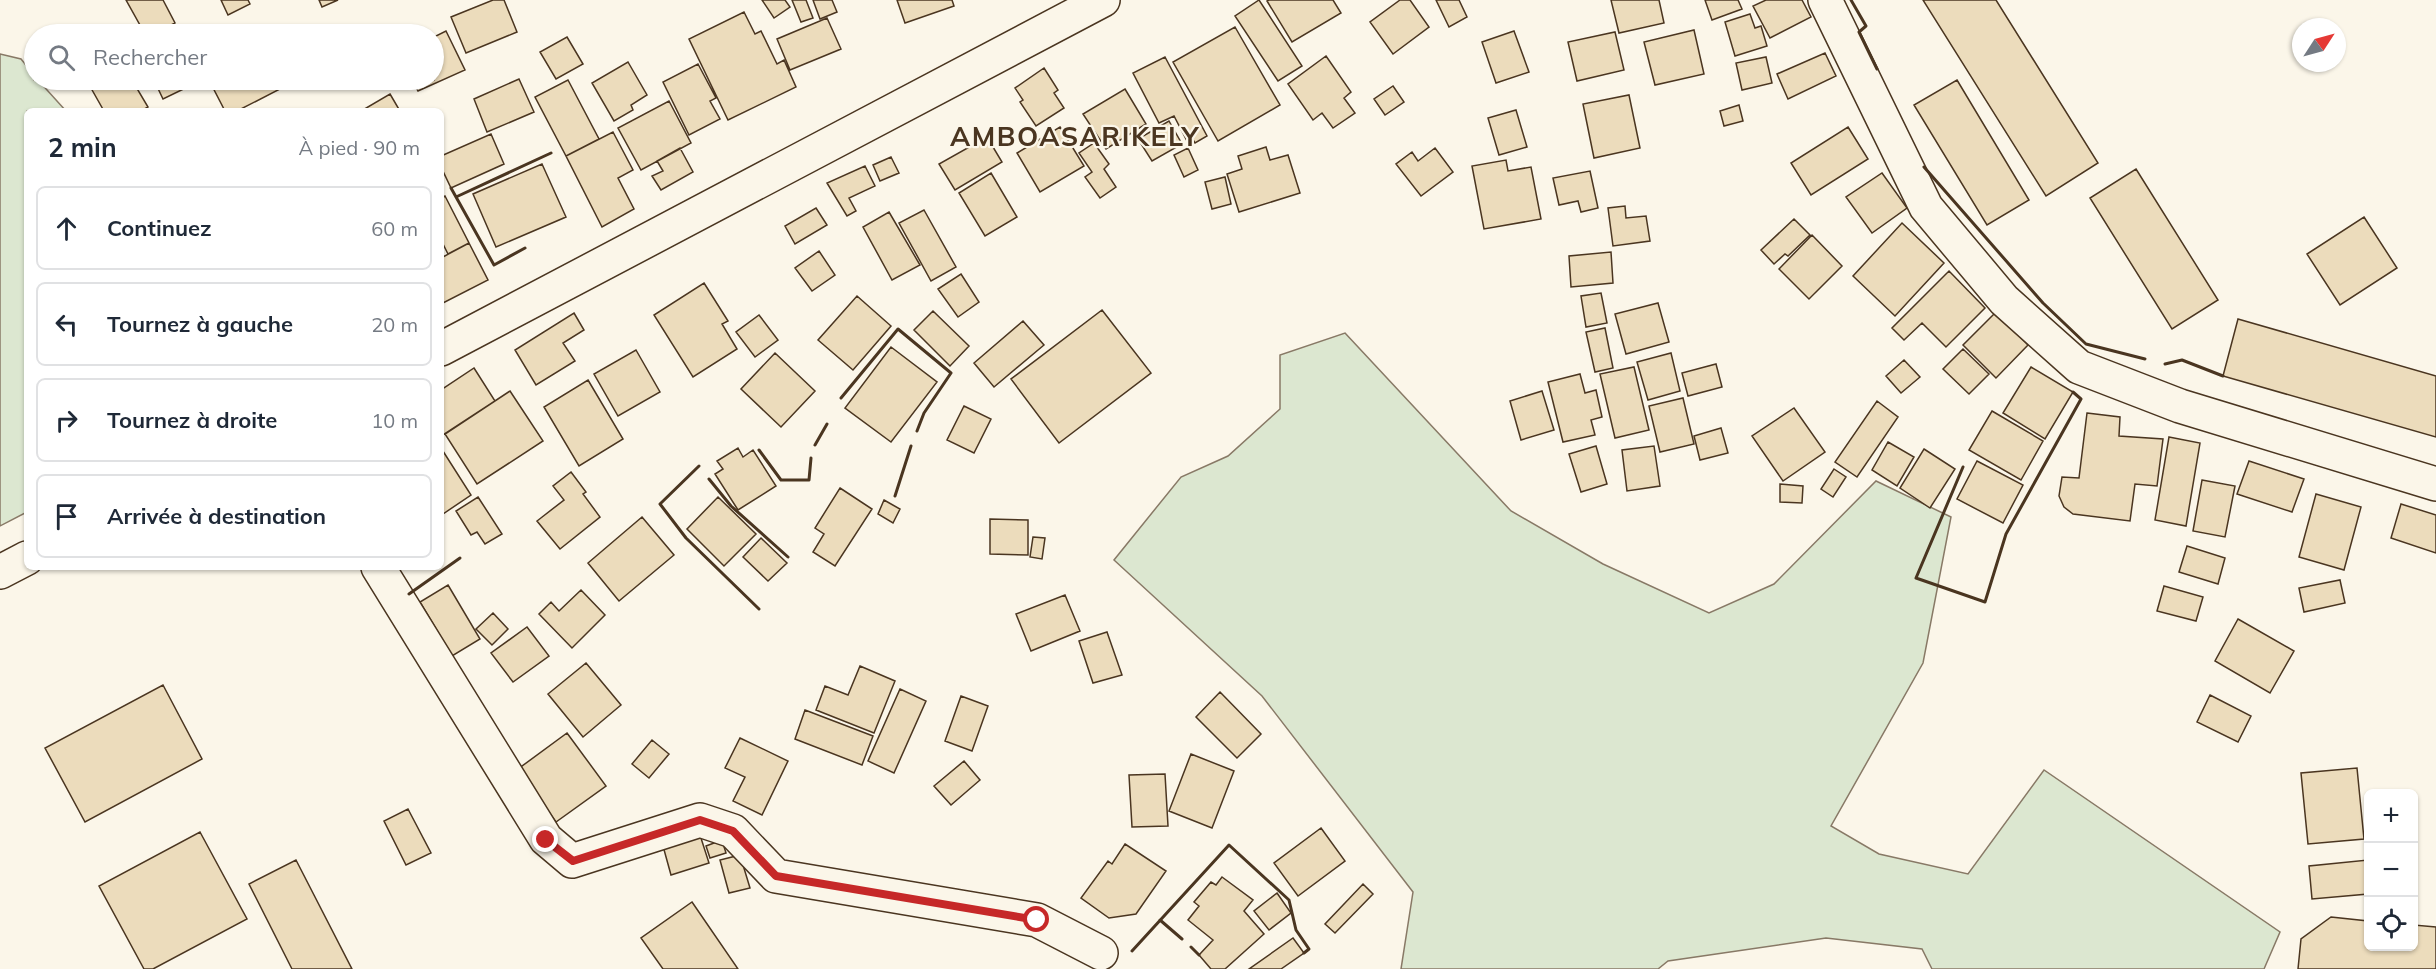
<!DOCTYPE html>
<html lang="fr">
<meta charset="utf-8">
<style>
:root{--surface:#fff;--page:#f6f6f7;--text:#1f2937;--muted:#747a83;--line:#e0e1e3}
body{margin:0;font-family:Mulish,sans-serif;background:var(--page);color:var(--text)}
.controls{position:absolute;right:18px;bottom:18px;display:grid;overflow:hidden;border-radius:9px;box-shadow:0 2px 4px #0004}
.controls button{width:54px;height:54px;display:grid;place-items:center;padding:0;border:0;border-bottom:2px solid var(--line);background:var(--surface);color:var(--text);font:30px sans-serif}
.compass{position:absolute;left:2292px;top:18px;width:54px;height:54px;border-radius:50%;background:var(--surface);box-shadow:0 2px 4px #0004;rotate:54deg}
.stop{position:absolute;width:18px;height:18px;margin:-14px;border:4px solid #c62828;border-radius:50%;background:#fff}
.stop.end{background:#c62828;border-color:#fff;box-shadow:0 2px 6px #0008}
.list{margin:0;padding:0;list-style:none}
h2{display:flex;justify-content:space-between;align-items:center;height:78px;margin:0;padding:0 24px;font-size:26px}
h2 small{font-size:20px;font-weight:400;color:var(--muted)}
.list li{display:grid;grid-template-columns:39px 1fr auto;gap:18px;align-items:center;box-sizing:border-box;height:84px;margin:0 12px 12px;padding:0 12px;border:2px solid var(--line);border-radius:9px}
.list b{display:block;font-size:22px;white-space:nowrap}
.list em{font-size:20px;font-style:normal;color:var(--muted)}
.icon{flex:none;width:33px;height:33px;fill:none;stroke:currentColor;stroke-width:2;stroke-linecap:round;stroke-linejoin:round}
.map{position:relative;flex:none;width:2436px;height:969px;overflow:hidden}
.search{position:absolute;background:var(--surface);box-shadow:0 2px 4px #0004;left:24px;top:24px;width:420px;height:66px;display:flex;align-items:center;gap:15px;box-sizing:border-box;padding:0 21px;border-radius:33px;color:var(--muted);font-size:22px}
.panel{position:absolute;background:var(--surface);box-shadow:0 2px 4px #0004;left:24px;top:108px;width:420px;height:462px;border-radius:9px}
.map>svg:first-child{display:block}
</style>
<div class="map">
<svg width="2436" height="969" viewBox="0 0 2436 969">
<rect width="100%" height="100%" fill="#fbf6e9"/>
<path fill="#dce7d0" stroke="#887966" stroke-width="1.5" d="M0,54L21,59L34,75V80H38L66,111H27V512L0,526Z
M1345,333L1511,511L1603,564L1709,613L1774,584L1876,481L1951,517L1923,663L1831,826L1879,854L1968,874L2044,770L2280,932L2264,969H1932L1922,949L1826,938L1668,961L1658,969H1401L1413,892L1262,696L1114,560L1181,477L1228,456L1280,409V355Z"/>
<path fill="#ecdcbc" stroke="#4a3520" stroke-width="1.5" d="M126,0H163L175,23L154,34H145Z
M221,0H248L250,4L228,15Z
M319,0H338L322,7Z
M493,0H504L517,32L466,53L451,17Z
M762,0H785L790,7L774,18Z
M792,0H806L813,18L801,22Z
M813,0H832L837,12L820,19Z
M897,0H952L954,6L905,23Z
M1259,0L1302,66L1278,81L1235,16Z
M1269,0H1333L1341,13L1292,42L1267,1Z
M1400,0H1410L1429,27L1393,54L1370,22Z
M1436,0H1459L1467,17L1449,27Z
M1611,0H1659L1664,23L1619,33Z
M1705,0H1738L1742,9L1712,20Z
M1766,0H1802L1811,17L1770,38L1753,6Z
M1923,0H1996L2098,163L2046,196Z
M744,12L755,34L761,31L777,64L784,60L796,87L728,120L689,39Z
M1750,14L1755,28L1761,26L1767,46L1735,56L1725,22Z
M827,18L841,49L790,70L777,39Z
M1235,27L1280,105L1218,141L1173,62Z
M1694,30L1704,74L1655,85L1644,42Z
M446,31L465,70L418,91L412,80H434V37Z
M1514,31L1529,72L1496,83L1482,42Z
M1615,32L1624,70L1577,81L1568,42Z
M567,37L583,64L556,79L540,52Z
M1825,53L1836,76L1788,99L1777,74Z
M1326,56L1351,92L1344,98L1355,113L1333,128L1322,113L1313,120L1288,84Z
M1165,57L1207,136L1195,143L1192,138L1187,141L1174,116L1159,123L1133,73Z
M1766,57L1772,83L1742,90L1736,63Z
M628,62L647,95L631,105L633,110L614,121L592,83Z
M698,64L716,98L710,101L720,119L689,135L663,82Z
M1044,68L1058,90L1054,93L1064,108L1036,126L1020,102L1023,100L1015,88Z
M519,79L534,112L487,132L474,99Z
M90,80H132L148,107L141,111H104L87,81Z
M154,80H200V81L163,99Z
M209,80H275L280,89L237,111H225Z
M568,80L599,139L566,156L535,97Z
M1957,80L2029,200L1987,225L1914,105Z
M1393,86L1404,102L1385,115L1374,99Z
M1125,89L1146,124L1106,149L1083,114Z
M390,94L400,111H361Z
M1629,95L1640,148L1594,158L1583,104Z
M669,101L691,143L641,170L618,128Z
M1739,105L1743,121L1724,126L1720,111Z
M1516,110L1527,147L1499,155L1488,118Z
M1169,121L1182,144L1152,161L1138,139Z
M1060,127L1084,166L1040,192L1017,153Z
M1848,127L1868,159L1811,195L1791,163Z
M613,132L633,170L618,178L634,209L602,227L566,156Z
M491,134L504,164L451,188L441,167V156Z
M987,137L1002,162L955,190L939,164Z
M1094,143L1109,164L1104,169L1116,187L1100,198L1085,177L1092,172L1079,153Z
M1266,147L1270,160L1288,155L1300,193L1239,212L1227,174L1242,169L1238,156Z
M680,148L693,172L661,190L652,176L663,171L657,161Z
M1188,148L1198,170L1184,177L1174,155Z
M1435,148L1453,172L1421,196L1396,164L1412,152L1418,161Z
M891,157L899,173L880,181L873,165Z
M1506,160L1508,171L1531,167L1541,219L1484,229L1472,166Z
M542,164L566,217L496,247L473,194Z
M865,166L875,186L849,198L856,211L847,216L827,183Z
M2136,169L2218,300L2172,329L2090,198Z
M1590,171L1598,208L1581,212L1578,201L1559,205L1553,178Z
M991,173L1017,217L985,236L959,193Z
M1882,173L1907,208L1872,233L1846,197Z
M1225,177L1231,204L1212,209L1205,182Z
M445,196L469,243L448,254L441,240V198Z
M1625,206L1626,218L1646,216L1650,241L1613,246L1608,208Z
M816,208L827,225L795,244L785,226Z
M924,210L956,267L931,281L899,223Z
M889,212L920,265L892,280L863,227Z
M2364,217L2397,268L2340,305L2307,254Z
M1794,219L1810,235L1788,256L1785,254L1774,264L1761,250Z
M1902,223L1944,263L1895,316L1853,276Z
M1812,235L1842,266L1809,299L1779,269Z
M469,243L488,280L441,304V258Z
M819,251L835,275L812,291L795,268Z
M1611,252L1613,283L1571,287L1569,256Z
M1949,271L1985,308L1946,347L1922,323L1904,340L1892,328Z
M961,274L979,302L958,317L938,289Z
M704,283L728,321L722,324L737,349L693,377L654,315Z
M1601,293L1607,323L1586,327L1581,296Z
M857,296L891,326L853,370L818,340Z
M1658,303L1669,342L1626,354L1615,314Z
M1102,310L1151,373L1059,443L1011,379Z
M933,311L969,346L950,366L914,330Z
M1996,312L2028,345L1996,378L1963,345Z
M574,313L584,330L563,343L575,361L536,385L515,350Z
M759,315L778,340L755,357L736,332Z
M2238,319L2436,376V437L2223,376Z
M1023,321L1044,345L994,387L974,363Z
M1605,328L1613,368L1595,372L1586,332Z
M891,347L937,382L891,442L845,408Z
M1963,349L1989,374L1969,394L1943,369Z
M636,350L660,392L618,416L594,374Z
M775,353L815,391L781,427L741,389Z
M1671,353L1680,391L1648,400L1637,362Z
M1904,360L1920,377L1901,393L1886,376Z
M1716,364L1722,387L1688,396L1682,373Z
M1634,367L1649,430L1615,438L1600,374Z
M2031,367L2073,392L2045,439L2003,413Z
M474,368L495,401L443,435L441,390Z
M1580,374L1585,393L1596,390L1602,417L1591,420L1595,435L1563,442L1548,382Z
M588,380L623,439L579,466L544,407Z
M510,391L543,441L477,484L445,434Z
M1542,391L1554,430L1521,440L1510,401Z
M1683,398L1694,444L1660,452L1649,406Z
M1877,401L1898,417L1857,477L1835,462Z
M964,406L991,419L974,453L947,440Z
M1794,408L1825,452L1783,481L1752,436Z
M1992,411L2043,441L2021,480L1969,450Z
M2087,413L2120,417L2119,436L2163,439L2157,486L2135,484L2130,521L2073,514L2064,507L2059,496L2062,477L2079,478Z
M1721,428L1728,453L1700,460L1694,436Z
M2169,437L2200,443L2186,526L2155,520Z
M1888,442L1914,457L1897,486L1872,470Z
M1596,446L1607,484L1581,492L1569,454Z
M1654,446L1660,486L1627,491L1622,450Z
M441,448L471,495L443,514L441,511Z
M738,448L743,457L753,450L776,486L738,510L715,474L723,469L717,461Z
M1924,449L1955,469L1930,508L1900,488Z
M1977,461L2023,485L2003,523L1957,499Z
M2249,461L2304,479L2292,512L2237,494Z
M1834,469L1846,477L1833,497L1821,489Z
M571,472L586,492L583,494L600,517L560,549L537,521L564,500L553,486Z
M2202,480L2235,486L2225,537L2193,531Z
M1780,484L1803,486L1802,503L1780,502Z
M840,488L872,509L835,566L813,552L824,534L815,528Z
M2316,494L2361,507L2344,570L2299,557Z
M478,497L502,534L485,544L477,532L471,535L456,511Z
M718,497L756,534L724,566L687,529Z
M884,500L900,509L893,523L878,514Z
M2401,504L2436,515V553L2391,538Z
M642,517L674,555L619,601L588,563Z
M990,519L1028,520V555L990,554Z
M1033,537L1045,538L1042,559L1030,557Z
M761,538L787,563L768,581L743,557Z
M2187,546L2225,558L2218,584L2179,572Z
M2340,580L2345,603L2304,612L2299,588Z
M448,585L480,639L452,656L420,602Z
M2164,586L2203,597L2196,621L2157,611Z
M581,590L605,615L572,648L539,614L551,602L559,611Z
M1065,595L1080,631L1031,651L1016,614Z
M493,613L508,629L492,645L476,629Z
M2238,619L2294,651L2270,693L2215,661Z
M527,627L549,656L513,682L491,653Z
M1107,632L1122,675L1093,683L1079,641Z
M586,663L621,705L583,737L548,694Z
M860,666L895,681L874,733L816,710L825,686L848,695Z
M163,685L202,759L85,822L45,748Z
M900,689L926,701L894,773L868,761Z
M1220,692L1261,734L1237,758L1196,717Z
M2210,695L2251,716L2238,742L2197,722Z
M961,696L988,706L972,751L945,741Z
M805,710L873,736L862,765L795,739Z
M567,733L606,786L556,822L518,769Z
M740,738L788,761L762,815L733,801L745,777L725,768Z
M652,740L669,754L649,778L632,764Z
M1191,754L1234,771L1212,828L1169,811Z
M964,761L980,780L951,805L934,786Z
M2357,768L2364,839L2308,844L2301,773Z
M1165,774L1168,826L1132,827L1129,775Z
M408,809L431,853L406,865L384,821Z
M1321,828L1345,861L1298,896L1274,863Z
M200,832L247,919L153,969H144L99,886Z
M700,835L709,863L671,875L663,846Z
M722,840L726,853L710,858L706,846Z
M1125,844L1166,871L1136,914L1109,918L1081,898L1108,861L1112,864Z
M740,855L750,888L729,893L720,860Z
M296,860L352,969H292L249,884Z
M2368,860V894L2312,899L2309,866Z
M1222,877L1253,900L1244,911L1264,934L1225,969H1211L1199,955L1213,940L1188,920L1199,906L1194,902L1211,882L1216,885Z
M1363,884L1373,894L1335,933L1325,924Z
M1277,893L1291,913L1269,930L1254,911Z
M692,902L738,969H663L641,938Z
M2331,917L2368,921V946H2414V925L2436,927V969H2298L2301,939Z
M1293,938L1304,953L1281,969H1249Z"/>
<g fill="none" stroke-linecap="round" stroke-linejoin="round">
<g stroke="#4a3520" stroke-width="36">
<path id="street" d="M1825,0L1926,207L2004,300L2079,367L2180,406L2436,484
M378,567L546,839L572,861L700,820L733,831L776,876L1037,920L1101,953"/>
</g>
<g stroke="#4a3520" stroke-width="36">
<path id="secondary" d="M441,349L1103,0
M0,572L27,558"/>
</g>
<use href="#street" stroke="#fbf6e9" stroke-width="33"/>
<use href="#secondary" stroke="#fbf6e9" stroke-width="33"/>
<path stroke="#4a3520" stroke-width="3" d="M1851,0L1866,26L1859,32L1877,69
M1924,167L2043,303L2086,344L2145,359
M451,188L494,265L525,248
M456,197L551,153
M2165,364L2182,360L2223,376
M841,398L898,329L951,373L924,413L917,431
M815,445L827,424
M759,450L781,480H809L811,458
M699,466L660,504L686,538L759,609
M1963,467L1916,578L1985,602L2006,534L2081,399L2073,392
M709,479L731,506L788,557
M895,496L911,446
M409,594L460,558
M1160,920L1182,939
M1191,947L1199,955
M1132,951L1229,845L1289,900L1296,930L1309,949L1304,953"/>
</g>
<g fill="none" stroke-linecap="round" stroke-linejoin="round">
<path stroke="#c62828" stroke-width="8" d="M546,840L573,861L700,820L733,831L776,876L1037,920"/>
</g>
<g text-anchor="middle" stroke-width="4.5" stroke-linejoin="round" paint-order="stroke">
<g font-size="27" font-weight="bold" letter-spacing="1.5" fill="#4a3520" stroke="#fbf6e9">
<text x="1075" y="146">AMBOASARIKELY</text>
</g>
</g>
</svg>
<div class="controls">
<button>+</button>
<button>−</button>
<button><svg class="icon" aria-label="locate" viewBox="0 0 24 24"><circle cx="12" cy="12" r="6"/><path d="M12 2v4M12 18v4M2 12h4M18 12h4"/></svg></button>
</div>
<svg class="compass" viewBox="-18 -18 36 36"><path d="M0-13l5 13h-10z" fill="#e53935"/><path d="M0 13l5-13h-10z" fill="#747a83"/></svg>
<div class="stop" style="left:1037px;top:920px"></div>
<div class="stop end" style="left:546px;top:840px"></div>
<div class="search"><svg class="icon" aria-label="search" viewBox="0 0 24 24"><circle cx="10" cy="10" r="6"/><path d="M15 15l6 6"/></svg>Rechercher</div>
<section class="panel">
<h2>2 min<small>À pied · 90 m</small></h2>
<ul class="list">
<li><svg class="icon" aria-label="ahead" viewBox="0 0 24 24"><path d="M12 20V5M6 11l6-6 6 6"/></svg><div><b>Continuez</b></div><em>60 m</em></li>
<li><svg class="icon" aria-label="left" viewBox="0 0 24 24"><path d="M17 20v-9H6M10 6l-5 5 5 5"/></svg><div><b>Tournez à gauche</b></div><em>20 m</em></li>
<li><svg class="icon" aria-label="right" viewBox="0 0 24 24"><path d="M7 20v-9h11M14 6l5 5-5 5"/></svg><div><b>Tournez à droite</b></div><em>10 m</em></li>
<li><svg class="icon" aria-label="arrive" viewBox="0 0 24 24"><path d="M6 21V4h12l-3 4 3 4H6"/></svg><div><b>Arrivée à destination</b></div></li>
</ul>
</section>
</div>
